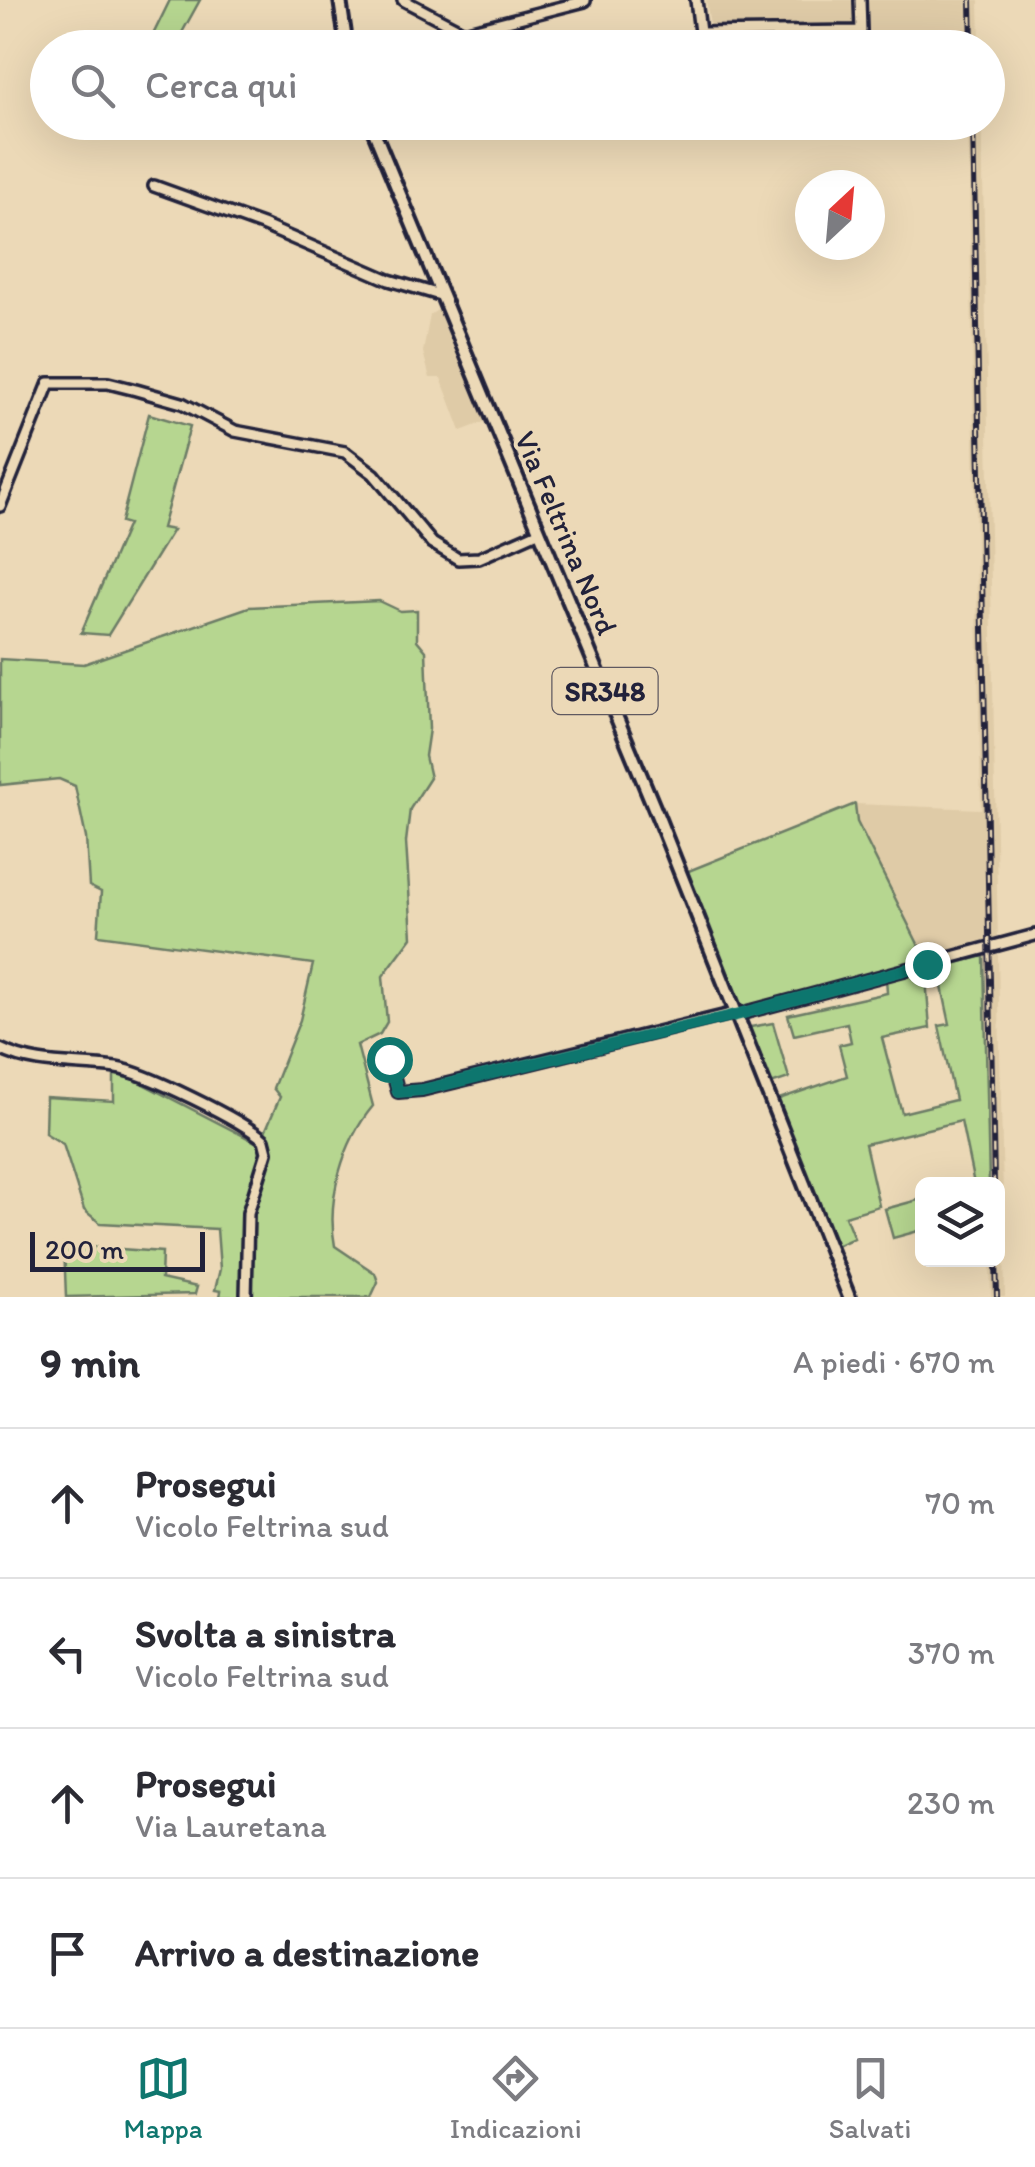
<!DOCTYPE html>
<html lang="it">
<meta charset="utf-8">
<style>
:root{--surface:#fff;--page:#f2f2f3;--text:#2b2b33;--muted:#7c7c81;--line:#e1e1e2;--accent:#0f766e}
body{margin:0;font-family:Itim,sans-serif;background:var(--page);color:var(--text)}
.controls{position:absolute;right:30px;bottom:30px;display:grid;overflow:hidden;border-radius:15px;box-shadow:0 10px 40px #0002}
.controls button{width:90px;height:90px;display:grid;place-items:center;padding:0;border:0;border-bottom:2px solid var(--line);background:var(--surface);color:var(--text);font:50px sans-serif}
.compass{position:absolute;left:795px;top:170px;width:90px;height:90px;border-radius:50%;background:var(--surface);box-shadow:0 10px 40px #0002;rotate:26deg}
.scale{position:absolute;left:30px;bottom:25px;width:175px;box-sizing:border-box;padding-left:10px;border:5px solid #22223b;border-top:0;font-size:28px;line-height:35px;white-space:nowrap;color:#22223b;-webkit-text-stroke:8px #ecd9b7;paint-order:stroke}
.stop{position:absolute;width:30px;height:30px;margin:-22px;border:8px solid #0f766e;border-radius:50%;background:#fff}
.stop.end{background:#0f766e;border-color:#fff;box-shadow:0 2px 10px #0008}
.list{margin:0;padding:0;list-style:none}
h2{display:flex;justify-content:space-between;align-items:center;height:130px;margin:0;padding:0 40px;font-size:42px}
h2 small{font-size:32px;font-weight:400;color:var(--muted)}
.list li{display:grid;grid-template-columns:65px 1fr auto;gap:30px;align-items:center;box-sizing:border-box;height:150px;padding:0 40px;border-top:2px solid var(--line)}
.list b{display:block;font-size:38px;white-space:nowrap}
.list p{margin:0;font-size:32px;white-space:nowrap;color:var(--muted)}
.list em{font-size:32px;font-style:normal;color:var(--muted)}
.icon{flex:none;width:55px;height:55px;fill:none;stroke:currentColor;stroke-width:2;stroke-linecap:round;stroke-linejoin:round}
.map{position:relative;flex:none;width:1035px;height:1297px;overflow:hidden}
.search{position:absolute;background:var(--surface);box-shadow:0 10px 40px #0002;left:30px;right:30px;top:30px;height:110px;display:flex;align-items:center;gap:25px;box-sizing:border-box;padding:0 35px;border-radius:55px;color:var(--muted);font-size:38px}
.sheet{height:730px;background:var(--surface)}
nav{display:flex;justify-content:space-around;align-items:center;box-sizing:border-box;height:140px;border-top:2px solid var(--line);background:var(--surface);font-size:28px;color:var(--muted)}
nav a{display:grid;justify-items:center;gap:5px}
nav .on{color:var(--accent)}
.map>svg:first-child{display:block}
</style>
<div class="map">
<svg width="1035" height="1297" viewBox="0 0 1035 1297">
<rect width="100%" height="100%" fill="#ecd9b7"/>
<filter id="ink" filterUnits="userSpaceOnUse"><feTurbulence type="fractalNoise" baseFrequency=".01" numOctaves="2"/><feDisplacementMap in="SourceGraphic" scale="20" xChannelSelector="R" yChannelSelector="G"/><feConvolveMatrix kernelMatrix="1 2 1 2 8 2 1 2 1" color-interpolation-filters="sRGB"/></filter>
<g filter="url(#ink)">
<path fill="#dfcba7" d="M706,0H859V23L711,31Z
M868,0H979L980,47H869Z
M860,33V47H771L770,37Z
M968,123H982L998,944L927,962L857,822L855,804L981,809Z
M443,306L489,420L461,431L441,378H430L423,352L430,315Z
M998,953L1005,1297H991L990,1260H998V1184H989L984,956Z"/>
<path fill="#b6d690" stroke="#6c7c66" stroke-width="2.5" d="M170,0H200L174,47H147Z
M149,414L190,426L162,528L173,530L108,635L81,633L128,524L121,522Z
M379,601L400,611L417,610V640L426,651L429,729L425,756L430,778L410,809L406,842L412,937L383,976L387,1022L380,1034L357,1045L373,1106C343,1142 326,1200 335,1246L375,1273L378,1282L371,1297H253L252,1213L272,1150L264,1134L280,1097L273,1088L300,1020L313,964L98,935L101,892L89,886L86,838L75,786L59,779L0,785V659L84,664L249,607Z
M855,804L857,822L927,962L740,1010L686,872Z
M984,956L989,1184H974L961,1121L865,1144L879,1206L845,1216L854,1238L836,1246L776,1100L847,1076L839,1045L851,1042L847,1023L794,1035L788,1015L887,993L886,977L925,966L930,1028L882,1038L902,1113L955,1100L939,1026L950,1024L938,968Z
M773,1023L789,1078L768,1085L745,1028Z
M114,1074L137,1081L263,1146L243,1212L245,1297H220L221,1291L215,1290L220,1269L217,1229L100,1223L84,1210L63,1144L45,1133L46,1097L114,1101Z
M922,1199V1230L893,1238L885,1209Z
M64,1245L162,1252L161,1279L197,1287L195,1294L66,1297Z"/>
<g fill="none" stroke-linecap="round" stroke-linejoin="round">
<g stroke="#22223b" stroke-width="16">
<path id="minor" d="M403,0L464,32L585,1
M696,0L702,48
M700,33L861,31L860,0
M154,186L262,225L389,280L440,295
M0,506L49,383H108L136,390L182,403L235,431L345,452L374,474L432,543L458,559L479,558L538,532
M736,1015L1035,935
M0,1049C39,1068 75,1062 116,1068C144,1072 242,1120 264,1140L267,1152L248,1213L246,1297
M389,1059L398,1092L422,1090L735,1013"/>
</g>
<g stroke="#22223b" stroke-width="18">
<path id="major" d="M340,0L347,48
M370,122L658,817L849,1297"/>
</g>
<use href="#minor" stroke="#ecd9b7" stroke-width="9"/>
<use href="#major" stroke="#ecd9b7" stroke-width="10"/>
<g stroke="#22223b" stroke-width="6">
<path id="rail" d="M971,0L972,48
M973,122L994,1184
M996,1260L997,1297"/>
</g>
<use href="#rail" stroke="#ecd9b7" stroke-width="2.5" stroke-dasharray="8" stroke-linecap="butt"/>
</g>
</g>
<g fill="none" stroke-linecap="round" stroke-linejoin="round" filter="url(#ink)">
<path stroke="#0f766e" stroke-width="12" d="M389,1059L398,1092L422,1090L736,1015L927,964"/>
</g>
<g text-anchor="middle" stroke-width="8" stroke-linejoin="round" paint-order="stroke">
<rect fill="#ecd9b7" stroke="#5f5960" stroke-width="2.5" x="552.5" y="668" width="105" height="46" rx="8"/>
<g font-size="28" font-weight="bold" fill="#22223b">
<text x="605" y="701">SR348</text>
</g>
<g font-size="30" fill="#22223b" stroke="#ecd9b7">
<text transform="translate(566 533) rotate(67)" y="10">Via Feltrina Nord</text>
</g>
</g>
</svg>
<div class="controls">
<button><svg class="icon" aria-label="layers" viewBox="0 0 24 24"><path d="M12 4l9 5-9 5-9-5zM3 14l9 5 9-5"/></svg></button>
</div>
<svg class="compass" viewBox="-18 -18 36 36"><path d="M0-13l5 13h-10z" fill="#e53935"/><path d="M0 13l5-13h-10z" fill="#7c7c81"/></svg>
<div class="scale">200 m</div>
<div class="stop" style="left:389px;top:1059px"></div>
<div class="stop end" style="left:927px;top:964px"></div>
<div class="search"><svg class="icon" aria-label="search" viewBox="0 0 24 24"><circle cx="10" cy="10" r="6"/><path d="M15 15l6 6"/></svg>Cerca qui</div>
</div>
<section class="sheet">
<h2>9 min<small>A piedi · 670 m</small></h2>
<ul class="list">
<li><svg class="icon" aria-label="ahead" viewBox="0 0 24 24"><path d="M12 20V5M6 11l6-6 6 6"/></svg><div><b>Prosegui</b><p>Vicolo Feltrina sud</p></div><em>70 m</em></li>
<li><svg class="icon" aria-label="left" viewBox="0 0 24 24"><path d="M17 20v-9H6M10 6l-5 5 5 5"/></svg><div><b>Svolta a sinistra</b><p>Vicolo Feltrina sud</p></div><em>370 m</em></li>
<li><svg class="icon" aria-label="ahead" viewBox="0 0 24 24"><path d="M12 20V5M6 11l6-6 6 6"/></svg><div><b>Prosegui</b><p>Via Lauretana</p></div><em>230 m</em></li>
<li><svg class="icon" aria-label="arrive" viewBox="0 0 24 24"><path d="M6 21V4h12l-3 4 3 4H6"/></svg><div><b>Arrivo a destinazione</b></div></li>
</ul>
</section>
<nav>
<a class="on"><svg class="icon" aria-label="map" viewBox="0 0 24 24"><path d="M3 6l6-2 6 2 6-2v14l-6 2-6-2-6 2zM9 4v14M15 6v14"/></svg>Mappa</a>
<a><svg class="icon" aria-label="directions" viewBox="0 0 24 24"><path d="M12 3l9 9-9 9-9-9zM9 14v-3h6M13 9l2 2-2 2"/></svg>Indicazioni</a>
<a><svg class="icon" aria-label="saved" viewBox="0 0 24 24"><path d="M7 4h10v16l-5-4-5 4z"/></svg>Salvati</a>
</nav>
